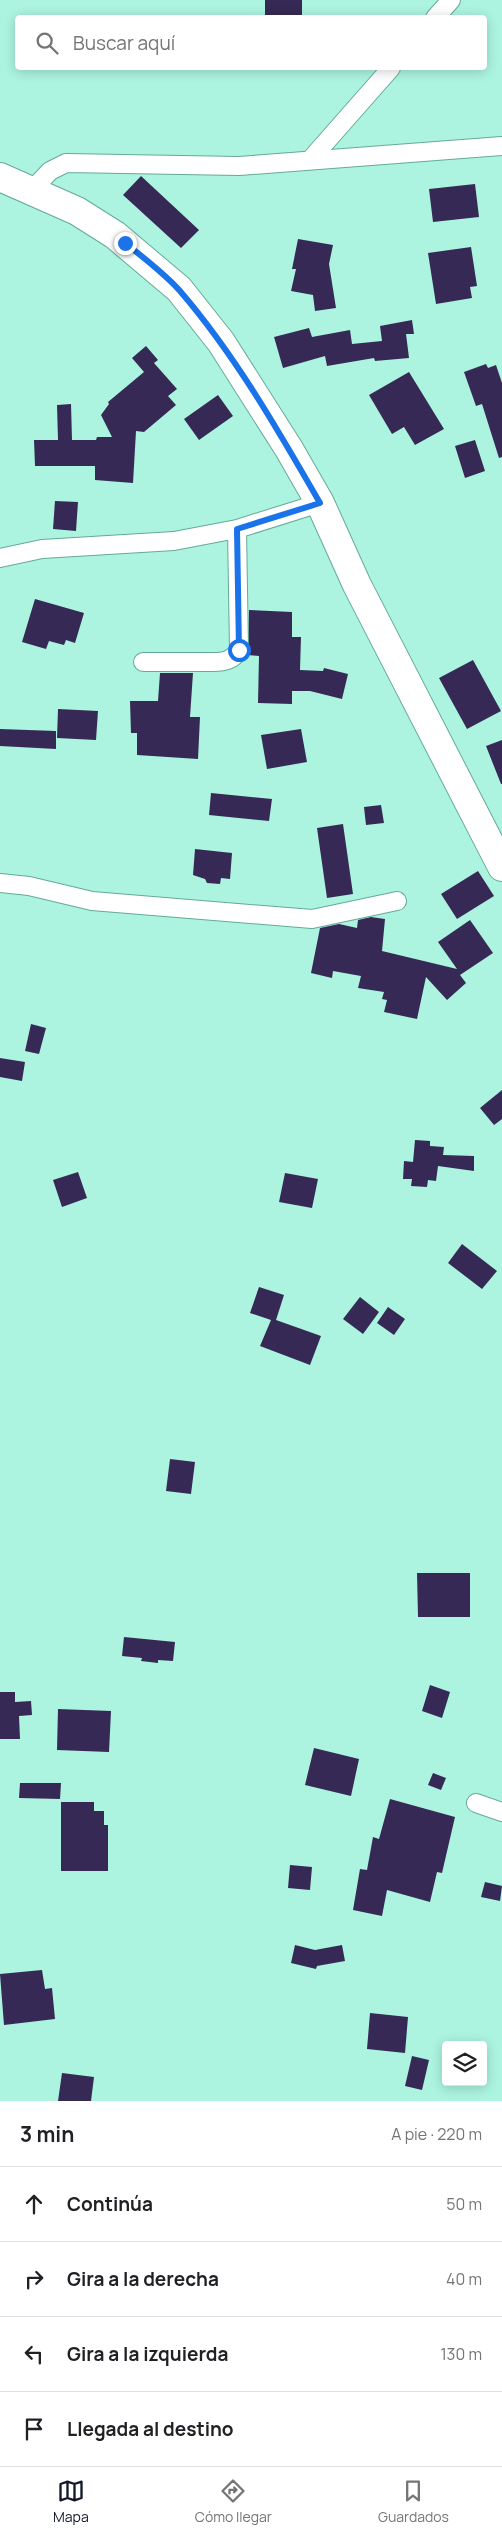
<!DOCTYPE html>
<html lang="es">
<meta charset="utf-8">
<style>
:root{--surface:#fff;--page:#f2f2f2;--text:#202124;--muted:#757577;--line:#e0e0e0;--accent:#111827}
body{margin:0;font-family:Manrope,sans-serif;background:var(--page);color:var(--text)}
.controls{position:absolute;right:15px;bottom:15px;display:grid;overflow:hidden;border-radius:5px;box-shadow:0 2px 12px #0003}
.controls button{width:45px;height:45px;display:grid;place-items:center;padding:0;border:0;border-bottom:1px solid var(--line);background:var(--surface);color:var(--text);font:25px sans-serif}
.stop{position:absolute;width:15px;height:15px;margin:-11px;border:4px solid #1a73e8;border-radius:50%;background:#fff}
.stop.end{background:#1a73e8;border-color:#fff;box-shadow:0 1px 5px #0008}
.list{margin:0;padding:0;list-style:none}
h2{display:flex;justify-content:space-between;align-items:center;height:65px;margin:0;padding:0 20px;font-size:21px}
h2 small{font-size:16px;font-weight:400;color:var(--muted)}
.list li{display:grid;grid-template-columns:32px 1fr auto;gap:15px;align-items:center;box-sizing:border-box;height:75px;padding:0 20px;border-top:1px solid var(--line)}
.list b{display:block;font-size:19px;white-space:nowrap}
.list em{font-size:16px;font-style:normal;color:var(--muted)}
.icon{flex:none;width:28px;height:28px;fill:none;stroke:currentColor;stroke-width:2;stroke-linecap:round;stroke-linejoin:round}
.map{position:relative;flex:none;width:502px;height:2101px;overflow:hidden}
.search{position:absolute;background:var(--surface);box-shadow:0 2px 12px #0003;left:15px;right:15px;top:15px;height:55px;display:flex;align-items:center;gap:12px;box-sizing:border-box;padding:0 18px;border-radius:5px;color:var(--muted);font-size:19px}
.sheet{height:365px;background:var(--surface)}
nav{display:flex;justify-content:space-around;align-items:center;box-sizing:border-box;height:70px;border-top:1px solid var(--line);background:var(--surface);font-size:14px;color:var(--muted)}
nav a{display:grid;justify-items:center;gap:2px}
nav .on{color:var(--accent)}
.map>svg:first-child{display:block}
</style>
<div class="map">
<svg width="502" height="2101" viewBox="0 0 502 2101">
<rect width="100%" height="100%" fill="#acf4e0"/>
<path fill="#362955" d="M265,0H302V18H265Z
M141,176L199,230L181,248L123,195Z
M475,184L479,217L433,222L429,189Z
M298,239L333,245L329,264L336,308L315,311L313,295L291,291L296,269H292Z
M471,247L477,286L470,287L472,298L436,304L428,253Z
M412,320L414,334H406L409,358L375,361L374,358L327,366L325,356L283,368L274,337L309,328L312,337L350,330L352,344L382,341L380,326Z
M146,346L158,360L154,363L177,389L168,396L176,405L144,432L136,431L133,483L95,480V466H35L34,440H58L57,405L71,404L72,440H96L97,437H112L101,415L109,404L108,402L144,372L132,358Z
M486,364L488,368L496,365L502,383V457L499,458L482,404L476,406L464,372Z
M409,372L444,429L415,445L404,427L392,434L369,395Z
M218,395L233,416L199,440L184,419Z
M475,440L485,471L465,478L455,446Z
M55,501L78,502L76,531L53,529Z
M35,599L84,613L75,643L66,640L64,645L49,641L46,649L22,642Z
M249,610L292,612V637H301L300,670L323,671L324,668L348,674L342,699L310,691H292V704L258,703L259,656L248,655Z
M473,660L501,711L467,729L439,678Z
M160,673H193L190,717H200L198,759L137,755V733H131L130,701H158Z
M58,709L98,711L96,740L57,738Z
M0,729L56,731V749L0,746Z
M301,729L307,762L267,769L261,735Z
M502,740V784H501L486,746Z
M211,793L272,799L269,821L209,815Z
M381,805L384,823L366,825L364,807Z
M343,824L353,894L327,898L317,828Z
M195,849L232,853L230,879L221,878L220,884L207,883L205,879L193,875Z
M478,871L494,896L457,919L441,894Z
M371,917L385,919L382,951L457,969L438,942L470,920L493,953L460,975L466,983L447,1000L426,977L417,1019L384,1012L387,1000L382,999L384,992L358,988L361,976L333,971L332,978L311,973L320,928L339,924L357,928L358,920Z
M31,1024L46,1028L39,1054L25,1051Z
M0,1058L25,1062L22,1081L0,1077Z
M502,1090V1119L494,1125L480,1108Z
M415,1140L430,1141V1146L444,1147L443,1155L474,1156V1171L438,1166L436,1181L428,1180L427,1187L411,1186L412,1179H403L404,1161L413,1162Z
M78,1172L87,1198L62,1207L53,1180Z
M285,1173L318,1179L312,1208L279,1202Z
M462,1244L497,1271L482,1289L448,1263Z
M259,1287L284,1295L276,1320L321,1336L310,1365L260,1346L271,1320L250,1313Z
M360,1297L379,1312L363,1334L343,1319Z
M388,1307L405,1319L394,1335L377,1323Z
M170,1459L195,1462L191,1494L166,1491Z
M417,1573H470V1617H418Z
M124,1637L175,1642L173,1661L158,1660V1663L141,1661L142,1658L122,1656Z
M430,1685L450,1692L442,1718L422,1711Z
M0,1692H15V1702L31,1701L32,1715L19,1716L20,1739H0Z
M58,1709L111,1711L109,1752L57,1750Z
M314,1748L359,1759L351,1796L305,1785Z
M433,1773L446,1778L441,1790L428,1785Z
M20,1783H61L60,1799L19,1798Z
M390,1799L455,1817L442,1873L437,1872L430,1902L387,1890L382,1916L353,1910L360,1869L367,1870L373,1837L379,1839Z
M61,1802H94V1811H104V1825H108V1871H61Z
M290,1865L312,1867L310,1890L288,1888Z
M485,1882L502,1886L500,1901L481,1897Z
M295,1945L315,1950L342,1945L345,1961L317,1966L316,1969L291,1963Z
M42,1970L45,1989L52,1988L55,2019L4,2025L0,1974Z
M370,2013L408,2017L405,2053L367,2049Z
M412,2056L429,2060L422,2090L405,2086Z
M62,2073L94,2077L91,2101H58Z"/>
<g fill="none" stroke-linecap="round" stroke-linejoin="round">
<g stroke="#64aa98" stroke-width="20">
<path id="street" d="M435,18L451,0
M310,160L391,68
M31,191L50,171L66,163L239,166L502,146
M0,558L42,549L174,541L237,529
M143,662H213C225,662 233,660 239,650L237,529L320,503
M0,883L29,886L92,901L312,919L397,901
M476,1803L502,1812"/>
</g>
<g stroke="#64aa98" stroke-width="30">
<path id="primary" d="M0,177L77,211L115,235L179,289L221,342L289,449L320,503L357,585L502,867"/>
</g>
<use href="#street" stroke="#fff" stroke-width="18"/>
<use href="#primary" stroke="#fff" stroke-width="28"/>
</g>
<g fill="none" stroke-linecap="round" stroke-linejoin="round">
<path stroke="#1a73e8" stroke-width="6" d="M125,243C144,258 164,273 180,291C235,355 278,430 320,503L237,529L239,650"/>
</g>
</svg>
<div class="controls">
<button><svg class="icon" aria-label="layers" viewBox="0 0 24 24"><path d="M12 4l9 5-9 5-9-5zM3 14l9 5 9-5"/></svg></button>
</div>
<div class="stop" style="left:239px;top:650px"></div>
<div class="stop end" style="left:125px;top:243px"></div>
<div class="search"><svg class="icon" aria-label="search" viewBox="0 0 24 24"><circle cx="10" cy="10" r="6"/><path d="M15 15l6 6"/></svg>Buscar aquí</div>
</div>
<section class="sheet">
<h2>3 min<small>A pie · 220 m</small></h2>
<ul class="list">
<li><svg class="icon" aria-label="ahead" viewBox="0 0 24 24"><path d="M12 20V5M6 11l6-6 6 6"/></svg><div><b>Continúa</b></div><em>50 m</em></li>
<li><svg class="icon" aria-label="right" viewBox="0 0 24 24"><path d="M7 20v-9h11M14 6l5 5-5 5"/></svg><div><b>Gira a la derecha</b></div><em>40 m</em></li>
<li><svg class="icon" aria-label="left" viewBox="0 0 24 24"><path d="M17 20v-9H6M10 6l-5 5 5 5"/></svg><div><b>Gira a la izquierda</b></div><em>130 m</em></li>
<li><svg class="icon" aria-label="arrive" viewBox="0 0 24 24"><path d="M6 21V4h12l-3 4 3 4H6"/></svg><div><b>Llegada al destino</b></div></li>
</ul>
</section>
<nav>
<a class="on"><svg class="icon" aria-label="map" viewBox="0 0 24 24"><path d="M3 6l6-2 6 2 6-2v14l-6 2-6-2-6 2zM9 4v14M15 6v14"/></svg>Mapa</a>
<a><svg class="icon" aria-label="directions" viewBox="0 0 24 24"><path d="M12 3l9 9-9 9-9-9zM9 14v-3h6M13 9l2 2-2 2"/></svg>Cómo llegar</a>
<a><svg class="icon" aria-label="saved" viewBox="0 0 24 24"><path d="M7 4h10v16l-5-4-5 4z"/></svg>Guardados</a>
</nav>
